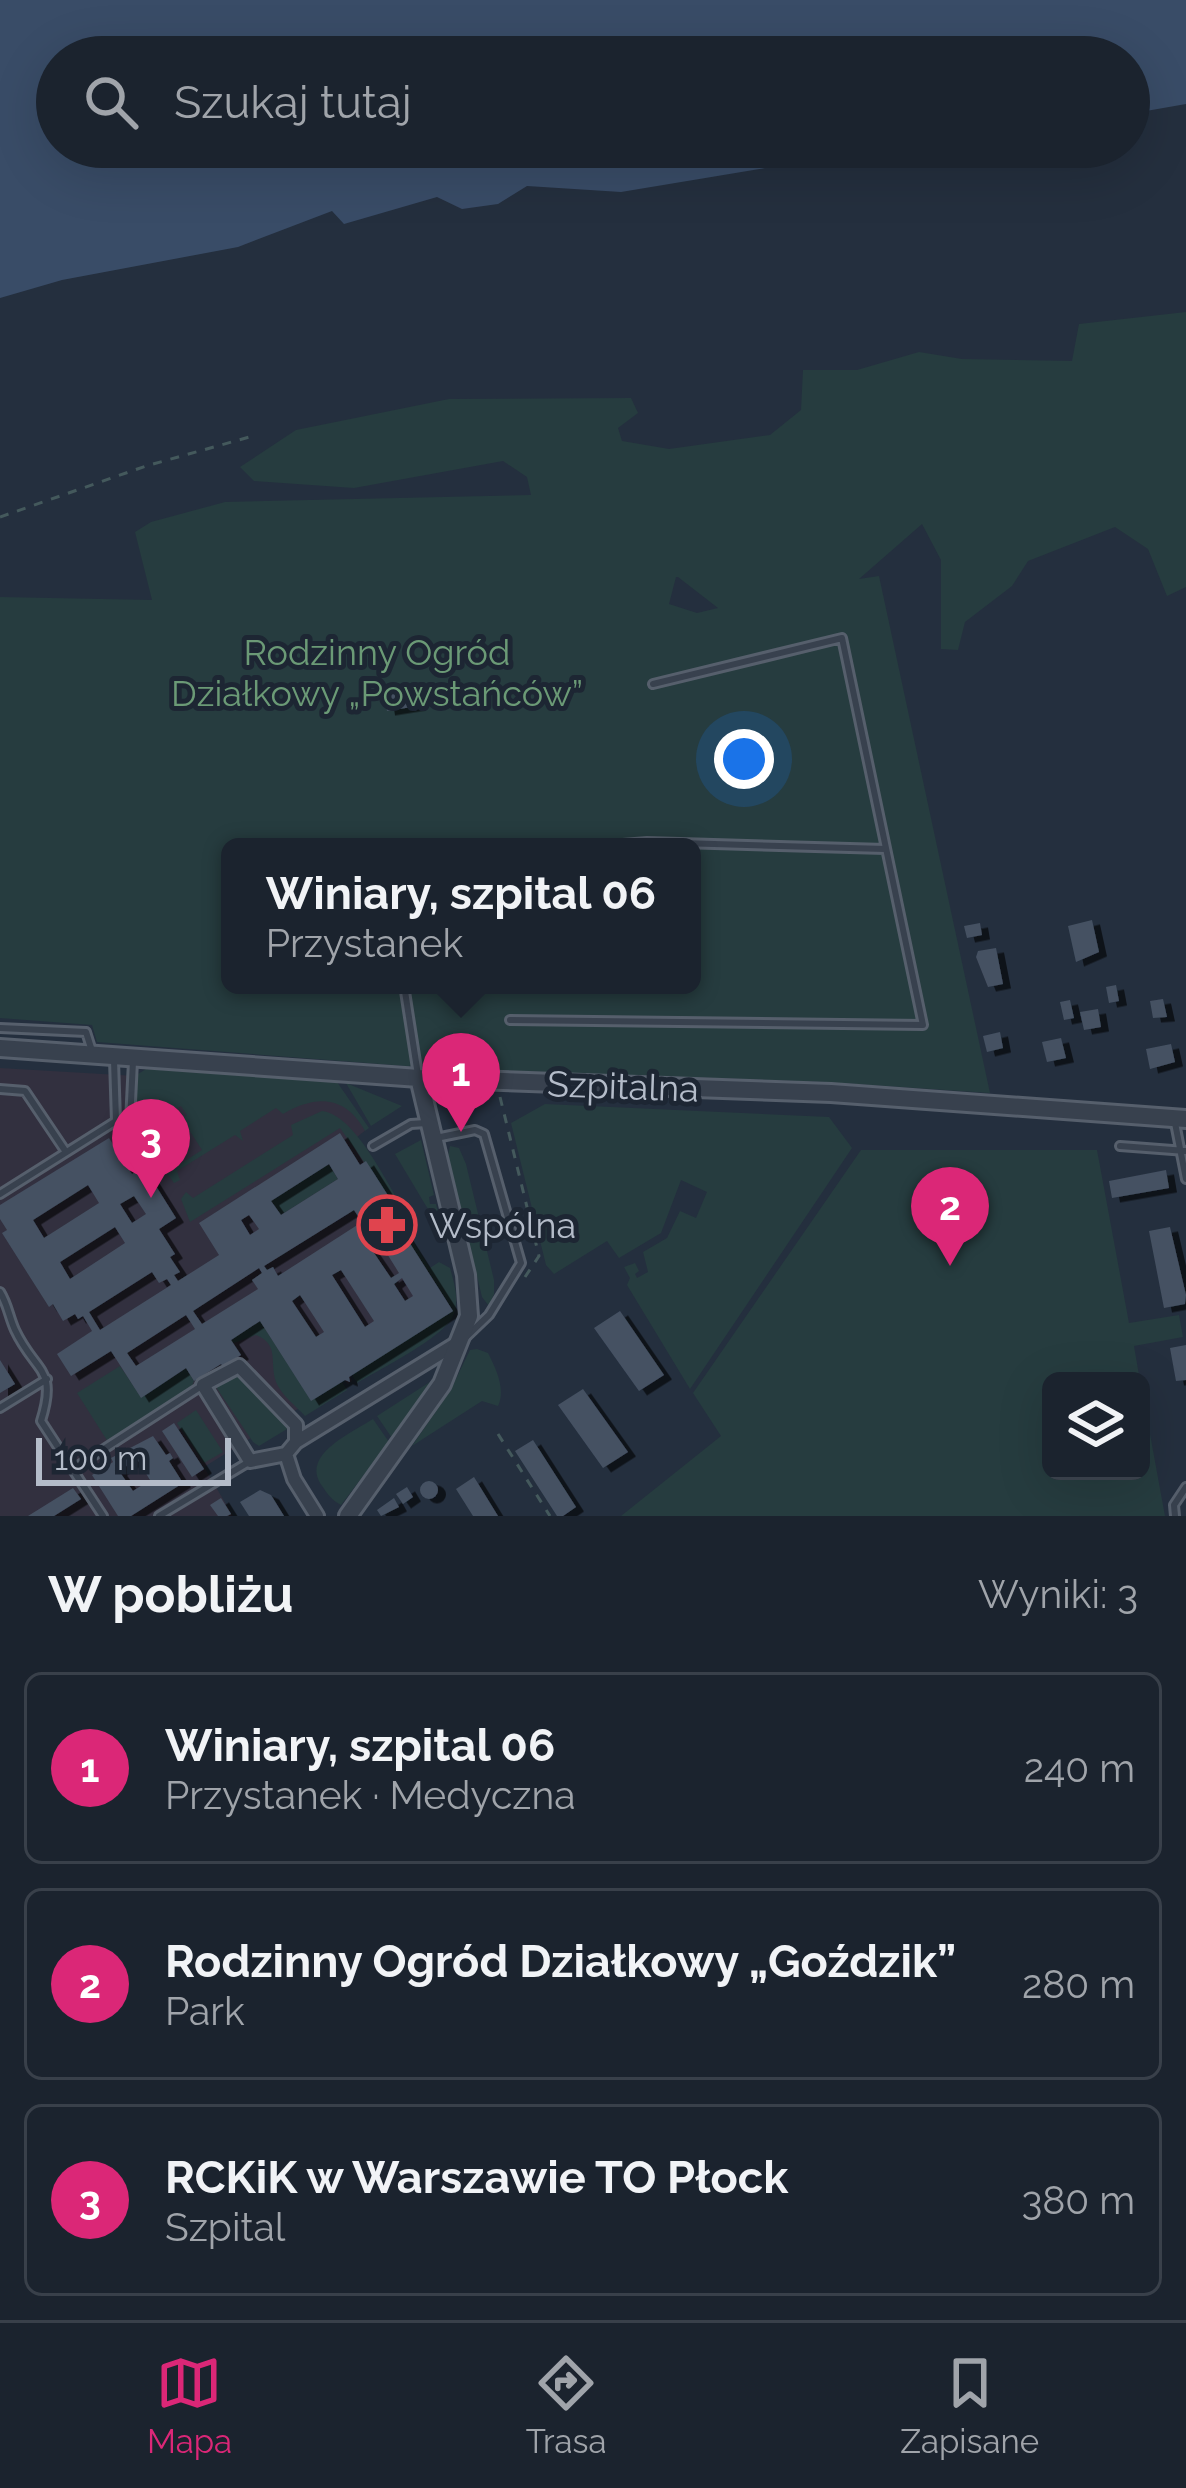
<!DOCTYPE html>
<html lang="pl">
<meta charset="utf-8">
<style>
:root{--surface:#1b232e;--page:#242b36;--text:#f1f3f6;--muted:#a0a4aa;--line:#39404a;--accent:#db2777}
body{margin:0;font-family:Raleway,sans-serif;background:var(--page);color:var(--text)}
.controls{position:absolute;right:36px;bottom:36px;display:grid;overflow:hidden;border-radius:18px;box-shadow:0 12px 48px #0002}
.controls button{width:108px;height:108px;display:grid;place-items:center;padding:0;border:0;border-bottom:3px solid var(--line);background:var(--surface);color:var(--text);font:60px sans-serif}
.scale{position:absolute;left:36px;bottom:30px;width:195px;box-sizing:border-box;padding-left:12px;border:6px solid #b4bcc9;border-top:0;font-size:33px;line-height:42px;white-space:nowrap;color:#b4bcc9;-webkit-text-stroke:9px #1d2633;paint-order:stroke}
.you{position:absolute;left:744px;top:759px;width:42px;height:42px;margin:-30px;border:9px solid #fff;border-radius:50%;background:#1a73e8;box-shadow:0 0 0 18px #1a73e833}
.badge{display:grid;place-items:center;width:78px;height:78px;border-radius:50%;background:var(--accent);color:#fff;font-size:39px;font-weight:700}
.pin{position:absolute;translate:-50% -99px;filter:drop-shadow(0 3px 6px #0008)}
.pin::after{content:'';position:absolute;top:63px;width:42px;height:36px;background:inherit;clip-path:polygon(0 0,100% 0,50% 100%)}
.popup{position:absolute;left:221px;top:838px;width:480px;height:156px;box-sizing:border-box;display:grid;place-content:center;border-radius:18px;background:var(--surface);filter:drop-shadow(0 3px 9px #0005);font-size:39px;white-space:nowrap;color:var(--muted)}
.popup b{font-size:45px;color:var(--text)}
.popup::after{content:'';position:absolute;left:50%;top:100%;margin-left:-24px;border:24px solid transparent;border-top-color:var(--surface)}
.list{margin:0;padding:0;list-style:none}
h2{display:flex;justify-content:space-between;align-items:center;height:156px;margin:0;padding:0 48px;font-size:51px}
h2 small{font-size:39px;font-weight:400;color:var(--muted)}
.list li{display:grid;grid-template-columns:78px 1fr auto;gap:36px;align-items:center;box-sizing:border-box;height:192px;margin:0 24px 24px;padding:0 24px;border:3px solid var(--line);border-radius:18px}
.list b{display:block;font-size:45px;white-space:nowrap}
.list p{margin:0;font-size:39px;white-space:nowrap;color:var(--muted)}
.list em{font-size:39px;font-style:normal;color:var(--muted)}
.icon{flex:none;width:66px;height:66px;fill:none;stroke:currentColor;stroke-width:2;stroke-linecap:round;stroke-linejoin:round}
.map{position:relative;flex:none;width:1186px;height:1516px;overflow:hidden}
.search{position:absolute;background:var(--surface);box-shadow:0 12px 48px #0002;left:36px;right:36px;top:36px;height:132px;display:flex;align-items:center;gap:30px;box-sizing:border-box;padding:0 42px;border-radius:66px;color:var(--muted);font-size:45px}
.sheet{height:804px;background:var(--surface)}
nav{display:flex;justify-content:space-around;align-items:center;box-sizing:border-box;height:168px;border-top:3px solid var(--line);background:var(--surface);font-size:33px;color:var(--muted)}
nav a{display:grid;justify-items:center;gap:6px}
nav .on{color:var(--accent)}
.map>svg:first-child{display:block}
</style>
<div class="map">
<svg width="1186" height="1516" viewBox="0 0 1186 1516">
<defs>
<filter id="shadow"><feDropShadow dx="8" dy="4.5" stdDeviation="0" flood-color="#0009"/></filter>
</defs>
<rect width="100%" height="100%" fill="#242f3e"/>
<path fill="#32303f" d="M0,1068L339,1088L367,1129L357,1137L407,1215L397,1222L453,1311L350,1376L352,1381L348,1384L344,1380L204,1467L233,1516H0Z"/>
<path fill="#263c3f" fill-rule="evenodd" d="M1186,312V587L1167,596L1148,549L1115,527L1028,561L1012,586L965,622L958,650L941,649V560L922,524L859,579L879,576L990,1093L826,1082L484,1070L471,1063L406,1066L97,1042L92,1025L0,1018V597L152,600L135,532L151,522L225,502L531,495L527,477L503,461L354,488L254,481L240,467L296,430L449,399L631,398L638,413L618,428L622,441L669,449L770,435L801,410L803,370H857L919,352L962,359L1072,361L1079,324ZM676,577H678L718,608L697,613L669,604ZM230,847H692V985H230Z
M146,1069L337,1082L369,1128L365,1131C345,1095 316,1095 283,1114L276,1108L240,1131L243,1141L235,1135L177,1171L180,1180L174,1183L166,1172L172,1165L156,1139L147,1144V1139L165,1131L158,1138L177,1166L202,1150L182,1119L187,1115L181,1106L149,1125L137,1122L135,1076Z
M346,1083L402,1106L371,1126Z
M545,1104L829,1117L852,1148L690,1389L627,1285L630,1278L624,1267L635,1263L639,1271L635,1274L637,1278L648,1272L643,1252L667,1238L680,1211L696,1218L707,1192L681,1180L661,1233L619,1258L607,1241L554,1274L546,1265L511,1123Z
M322,1111C356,1115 388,1186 407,1215L399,1220L430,1268L439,1262L450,1268C454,1283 460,1300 453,1316C443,1338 380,1369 357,1383L352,1375L453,1310L390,1212L396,1207L340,1128L190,1222L181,1199L186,1192L193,1198L293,1135L291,1125Z
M421,1140L434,1195L429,1197L430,1204H436L444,1236L395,1154Z
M450,1146L459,1148L466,1164L494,1280V1294L489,1306L482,1297L448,1155Z
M861,1150H1097L1129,1323L1179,1315L1183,1337L1134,1346L1140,1381H1051V1471H1141V1385L1165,1516H621L721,1436L693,1393Z
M329,1164L338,1179L281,1215L271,1201Z
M260,1321L311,1400L342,1382L347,1390L305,1416C296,1406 284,1397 278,1386C267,1366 282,1345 256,1335L234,1343L231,1340Z
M477,1349L488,1353C496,1369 506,1389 498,1406L482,1401L412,1446L450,1391L470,1350Z
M120,1366L141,1397L186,1368L194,1381L191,1388L108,1442L77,1393Z
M233,1376H242L287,1422V1429L259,1446L253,1442L216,1387Z
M433,1380L392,1438L377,1416Z
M196,1410L223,1452L204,1463L177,1423Z
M373,1419L389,1442L341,1505C330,1499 327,1493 320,1483C303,1454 351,1433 373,1419Z"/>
<path fill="#394c67" d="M0,0H1186V104L1129,114V57H57V147H937L825,158L621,192L527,186L498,204L462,209L437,197L344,224L332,211L238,247L62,280L0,298Z"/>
<path fill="#455162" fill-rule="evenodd" filter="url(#shadow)" d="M422,685L424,696L417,697L418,706L387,711L384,690Z
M1092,920L1099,952L1076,962L1068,926Z
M980,923L982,935L967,938L964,926Z
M996,948L1003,984L988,987L976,957L978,951Z
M1116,985L1119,1001L1109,1003L1106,987Z
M1163,999L1167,1017L1153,1018L1150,1001Z
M1070,1000L1074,1018L1064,1020L1060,1002Z
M1098,1009L1101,1027L1084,1030L1080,1012Z
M1000,1032L1003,1048L987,1052L983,1036Z
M1061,1038L1066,1058L1047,1062L1042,1042Z
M1171,1044L1175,1062L1150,1069L1146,1049Z
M340,1133L360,1165L366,1161L396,1208L390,1212L453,1311L349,1377L350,1382L345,1380L311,1401L260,1321L231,1340L241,1355L223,1366L221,1364L194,1381L186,1368L141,1398L111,1351L71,1376L57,1354L92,1331L83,1316L78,1319L75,1314L63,1321L53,1304L49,1307L2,1233L7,1230L0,1219V1205L109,1138L132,1174L144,1167L176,1218L159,1229L175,1254L170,1257L180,1272L174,1275L178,1281L219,1255L199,1223ZM329,1164L338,1179L281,1215L271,1201ZM88,1185L99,1203L44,1238L33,1220ZM134,1196L146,1214L132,1223L120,1204ZM354,1210L362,1222L278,1276L273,1267L267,1270L264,1266ZM249,1215L259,1229L250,1235L241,1220ZM115,1227L125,1243L70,1279L60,1262ZM381,1244L399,1273L391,1278L372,1250ZM259,1268L262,1273L252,1280L258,1289L202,1324L193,1311ZM341,1270L374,1321L365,1327L332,1275ZM152,1272L159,1283L167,1279L171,1285L100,1330L89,1312ZM402,1278L413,1296L405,1301L394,1284ZM300,1295L324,1332L316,1337L292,1301ZM186,1315L195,1329L136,1366L127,1353Z
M1166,1170L1169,1188L1112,1198L1109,1181Z
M1170,1227L1186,1295L1185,1304L1164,1308L1149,1231Z
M620,1311L664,1375L639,1391L594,1328Z
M1186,1345V1380L1176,1381L1170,1348Z
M0,1360L15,1384L0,1393Z
M583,1389L628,1452L603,1468L558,1405Z
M174,1423L204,1469L192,1477L162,1431Z
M153,1436L166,1455L170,1453L173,1458L169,1461L183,1483L131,1516H118L92,1475L113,1462L111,1458ZM137,1459L150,1480L133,1491L119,1471Z
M533,1440L576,1507L563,1516H557L515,1451Z
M474,1477L498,1516H473L456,1489Z
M420 1490a9 9 0 1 1 18 0a9 9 0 1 1-18 0Z
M407,1487L413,1497L403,1504L396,1494Z
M73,1488L81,1499L54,1516H28Z
M260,1490L271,1495L284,1516H249L240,1502Z
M221,1498L231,1514L227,1516H218L210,1505Z
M394,1498L399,1507L381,1516L377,1510Z"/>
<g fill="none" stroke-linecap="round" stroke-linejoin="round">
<g stroke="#565f6c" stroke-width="12">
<path id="service" d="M586,847L647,842L885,849
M404,985L418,1075
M510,1020L923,1025L842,638L653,684
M0,1028L86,1032L92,1051
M114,1060L116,1121
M0,1089L25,1091L66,1152
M1175,1123L1186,1179
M436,1138L475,1130L484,1134L521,1263L489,1315L464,1339
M373,1146L411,1124L426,1123
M1120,1146L1186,1151
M0,1194L116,1121L130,1122L133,1061
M0,1292C8,1305 9,1317 15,1330C35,1373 58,1367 41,1421L103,1516
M0,1408L47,1379
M73,1469L203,1385
M159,1516L247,1463
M1175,1516L1174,1505L1186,1487"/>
</g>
<g stroke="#565f6c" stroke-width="18">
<path id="minor" d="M296,1442V1425L239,1366L203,1385L250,1461L286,1454L296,1442L459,1342
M286,1454L294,1479L317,1516"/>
</g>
<g stroke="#565f6c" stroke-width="22">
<path id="tertiary" d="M0,1048L419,1078L831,1093L1186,1119
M348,1516L442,1384L469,1316L466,1275L419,1078"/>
</g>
<path stroke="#44595c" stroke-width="3" stroke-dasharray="9 9" stroke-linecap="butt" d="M0,517L146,466L253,436
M500,1097L539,1256L525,1277
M498,1434L550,1516"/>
<use href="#service" stroke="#38414e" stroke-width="6"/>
<use href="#minor" stroke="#38414e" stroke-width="12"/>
<use href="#tertiary" stroke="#38414e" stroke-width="16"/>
</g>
<defs>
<g id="pharmacy-ring" transform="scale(3)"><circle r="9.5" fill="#1d2633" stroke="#e0444e" stroke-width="1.5"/><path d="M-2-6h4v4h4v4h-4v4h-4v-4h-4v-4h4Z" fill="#e0444e"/></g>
</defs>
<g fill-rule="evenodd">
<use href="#pharmacy-ring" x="387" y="1225"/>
</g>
<g text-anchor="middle" stroke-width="10" stroke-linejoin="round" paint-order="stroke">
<g font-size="36" fill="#6b9a76" stroke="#1d2633">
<text x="377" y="665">Rodzinny Ogród<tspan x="377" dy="41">Działkowy „Powstańców”</tspan></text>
</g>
<g font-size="36" fill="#b4bcc9" stroke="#1d2633">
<text transform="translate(623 1086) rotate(2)" y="13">Szpitalna</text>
</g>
<g font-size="36" fill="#b4bcc9" stroke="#1d2633" text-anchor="start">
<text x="429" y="1238">Wspólna</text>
</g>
</g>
</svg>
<div class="controls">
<button><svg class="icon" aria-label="layers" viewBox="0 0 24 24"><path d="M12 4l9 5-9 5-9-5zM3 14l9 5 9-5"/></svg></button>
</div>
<div class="scale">100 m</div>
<div class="you"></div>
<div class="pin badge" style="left:461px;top:1132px">1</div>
<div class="popup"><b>Winiary, szpital 06</b>Przystanek</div>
<div class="pin badge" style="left:950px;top:1266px">2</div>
<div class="pin badge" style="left:151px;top:1198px">3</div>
<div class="search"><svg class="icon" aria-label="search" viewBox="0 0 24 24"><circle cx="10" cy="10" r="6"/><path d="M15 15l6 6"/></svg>Szukaj tutaj</div>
</div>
<section class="sheet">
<h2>W pobliżu<small>Wyniki: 3</small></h2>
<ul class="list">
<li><span class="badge">1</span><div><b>Winiary, szpital 06</b><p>Przystanek · Medyczna</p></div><em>240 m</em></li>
<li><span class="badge">2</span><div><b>Rodzinny Ogród Działkowy „Goździk”</b><p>Park</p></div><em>280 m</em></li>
<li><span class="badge">3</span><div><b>RCKiK w Warszawie TO Płock</b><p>Szpital</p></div><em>380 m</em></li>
</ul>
</section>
<nav>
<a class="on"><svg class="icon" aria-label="map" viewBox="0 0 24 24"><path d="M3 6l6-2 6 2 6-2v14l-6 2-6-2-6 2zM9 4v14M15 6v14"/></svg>Mapa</a>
<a><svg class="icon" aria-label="directions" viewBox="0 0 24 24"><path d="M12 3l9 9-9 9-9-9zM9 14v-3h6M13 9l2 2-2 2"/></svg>Trasa</a>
<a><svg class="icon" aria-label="saved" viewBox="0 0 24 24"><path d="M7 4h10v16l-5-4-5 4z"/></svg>Zapisane</a>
</nav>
